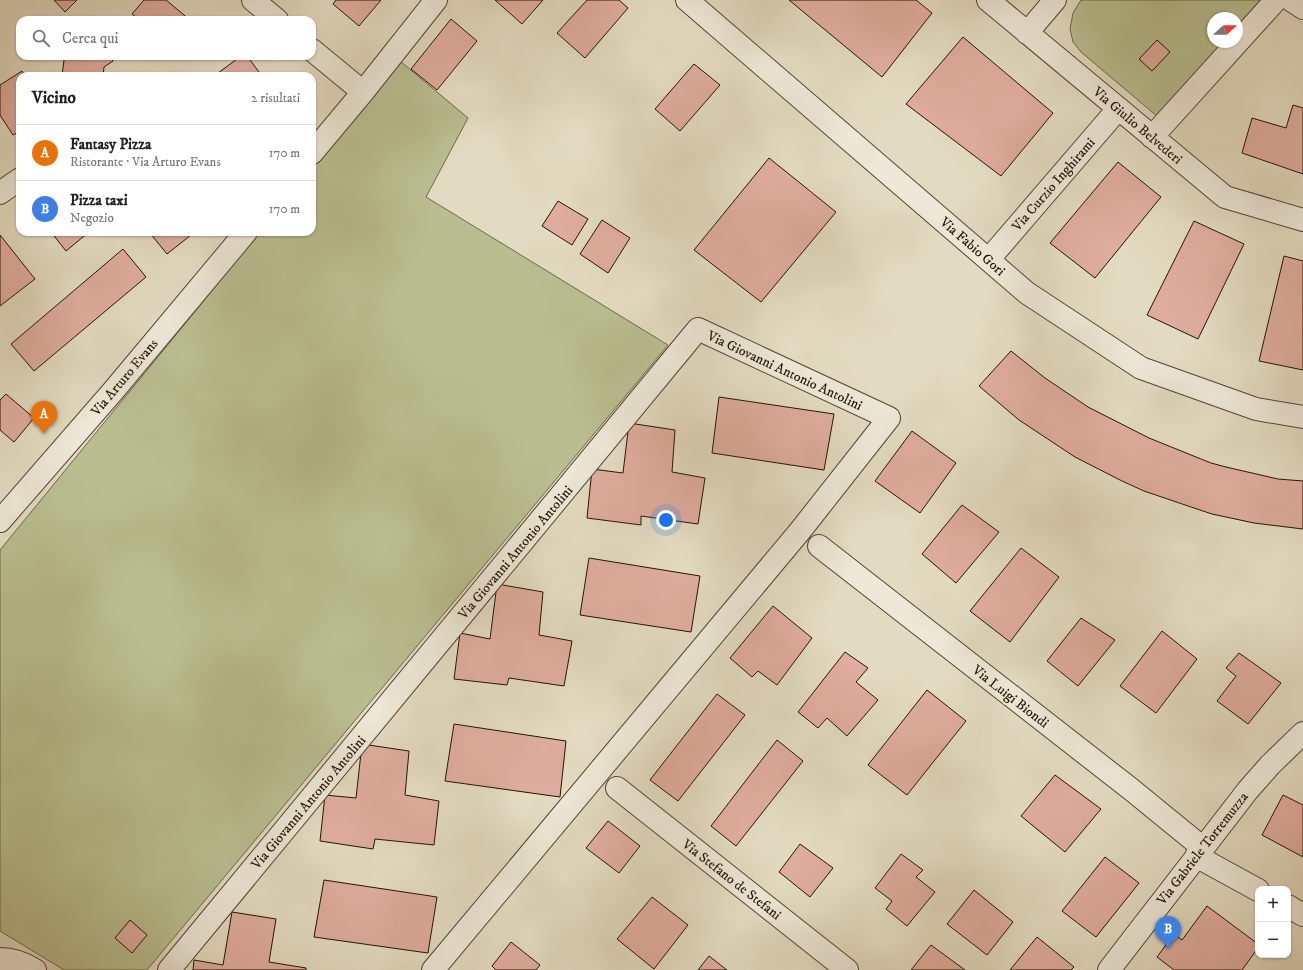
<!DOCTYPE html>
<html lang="it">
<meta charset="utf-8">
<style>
:root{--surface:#fff;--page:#f2f2f2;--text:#202124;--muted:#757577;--line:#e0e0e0;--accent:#8f2418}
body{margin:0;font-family:"IM FELL DW Pica",serif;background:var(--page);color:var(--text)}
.controls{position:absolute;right:12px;bottom:12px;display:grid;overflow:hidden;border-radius:8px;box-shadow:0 1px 3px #0004}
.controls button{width:36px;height:36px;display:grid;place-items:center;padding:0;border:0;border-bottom:1px solid var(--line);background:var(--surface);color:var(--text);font:20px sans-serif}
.compass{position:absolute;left:1207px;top:12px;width:36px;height:36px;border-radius:50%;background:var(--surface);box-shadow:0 1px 3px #0004;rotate:69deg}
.you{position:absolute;left:666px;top:520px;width:14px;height:14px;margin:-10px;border:3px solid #fff;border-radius:50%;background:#1a73e8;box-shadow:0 0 0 6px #1a73e833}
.badge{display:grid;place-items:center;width:26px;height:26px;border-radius:50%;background:var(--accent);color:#fff;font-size:13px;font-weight:700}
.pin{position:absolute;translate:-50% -33px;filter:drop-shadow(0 1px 2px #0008)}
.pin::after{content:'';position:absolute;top:21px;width:14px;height:12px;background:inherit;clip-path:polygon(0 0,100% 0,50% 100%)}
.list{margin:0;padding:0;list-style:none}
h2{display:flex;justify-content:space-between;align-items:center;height:52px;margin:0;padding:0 16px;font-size:17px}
h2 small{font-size:13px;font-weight:400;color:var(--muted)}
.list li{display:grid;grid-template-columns:26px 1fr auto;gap:12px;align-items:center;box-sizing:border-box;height:56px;padding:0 16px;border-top:1px solid var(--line)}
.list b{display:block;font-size:15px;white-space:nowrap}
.list p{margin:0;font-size:13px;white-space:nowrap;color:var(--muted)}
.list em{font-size:13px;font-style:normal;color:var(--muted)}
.icon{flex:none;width:22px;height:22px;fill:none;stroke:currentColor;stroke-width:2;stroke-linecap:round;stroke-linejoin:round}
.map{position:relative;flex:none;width:1303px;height:970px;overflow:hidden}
.search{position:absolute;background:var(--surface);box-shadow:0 1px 3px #0004;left:16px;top:16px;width:300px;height:44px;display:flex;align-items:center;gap:10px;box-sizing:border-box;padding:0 14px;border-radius:12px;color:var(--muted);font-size:15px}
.panel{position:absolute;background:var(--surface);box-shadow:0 1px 3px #0004;left:16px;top:72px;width:300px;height:164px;border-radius:12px}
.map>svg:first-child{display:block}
</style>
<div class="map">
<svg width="1303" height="970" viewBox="0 0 1303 970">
<rect width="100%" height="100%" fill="#e3dbc1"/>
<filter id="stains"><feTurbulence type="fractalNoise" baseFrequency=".005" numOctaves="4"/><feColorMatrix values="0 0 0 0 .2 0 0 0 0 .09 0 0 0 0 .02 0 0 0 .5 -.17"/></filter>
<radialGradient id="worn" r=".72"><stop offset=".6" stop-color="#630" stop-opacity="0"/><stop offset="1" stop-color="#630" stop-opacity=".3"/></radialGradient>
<path fill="#b9be90" stroke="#6e684a" d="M1081,0H1264L1237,30V18H1213V42H1226L1158,117L1081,52L1073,42L1070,29L1073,13Z
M400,61L468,118L426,197L668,345L147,970H64L0,931V550L260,232H312V168Z"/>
<path fill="#dfad9e" stroke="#241305" d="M54,0H77L65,12Z
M144,0H166L190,20H140L132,14Z
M336,0H381L359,26L333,4Z
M495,0H543L522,24Z
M587,0H619L628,8L585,58L557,33Z
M789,0H916L932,13L882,77Z
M451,19L477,41L437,90L411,69Z
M963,37L1053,113L1001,176L906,104Z
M1157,40L1170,52L1152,71L1139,59Z
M61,56H110L113,61L104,67L103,76H62L64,60Z
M241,56H247L262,76H214Z
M694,64L720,85L680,131L655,109Z
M22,71L25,76H20V131L13,135L0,115V85Z
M1293,105L1303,108V174L1242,153L1252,118L1286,128Z
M769,158L836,212L761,302L694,250Z
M1118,162L1161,197L1095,278L1050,243Z
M558,201L588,219L572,245L542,226Z
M602,220L630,238L608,273L580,254Z
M1194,221L1244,244L1198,339L1147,315Z
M51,232H89L66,251Z
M149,232H189L191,235L167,254Z
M0,235L35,279L0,306Z
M123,249L146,277L34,371L11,344Z
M1284,256L1303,261V370L1259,361Z
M1011,351L1045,378L1088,407L1149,438L1211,463L1226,467L1278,479L1303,481V529L1254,523L1212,514L1194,508L1144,491L1122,481L1075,457L1019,420L979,386Z
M6,394L34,418L14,442L0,430V400Z
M719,397L834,414L824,470L712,453Z
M629,423L675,430L672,472L705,478L698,524L641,516V525L587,518L592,469L623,473Z
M912,431L956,463L920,513L875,481Z
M962,505L999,532L956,583L922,554Z
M1021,548L1059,577L1010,642L970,611Z
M589,558L700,576L691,632L580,615Z
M497,584L543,592L539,635L572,641L564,686L509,678L507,685L454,679L460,633L490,639Z
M773,606L812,638L777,685L758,671L752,677L730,658Z
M1081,618L1115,640L1078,686L1047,661Z
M1162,631L1197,659L1156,713L1120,686Z
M845,652L868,668L856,682L878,700L847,736L827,718L818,728L798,712Z
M1239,653L1281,683L1248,724L1217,701L1236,676L1226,668Z
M927,690L966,721L907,795L868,765Z
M717,694L745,715L678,801L650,780Z
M454,724L566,741L560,797L445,781Z
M777,740L803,761L736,846L711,826Z
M362,744L409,751L405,795L439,801L434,845L375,839L373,849L320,841L325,795L356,798Z
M1055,775L1101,809L1065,852L1021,816Z
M1283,795L1303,805V857L1262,835Z
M608,821L640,846L619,873L586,848Z
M800,844L833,868L810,897L779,872Z
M901,854L923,870L916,877L935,892L907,926L886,909L892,901L875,888Z
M1105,857L1139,883L1096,937L1062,911Z
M324,880L437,897L428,953L314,937Z
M974,890L1013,922L987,955L947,924Z
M652,897L688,925L654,969L617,939Z
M1207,906L1258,944V948L1242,970H1174L1157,957L1174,934L1182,940Z
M232,912L276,919L269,962L306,968V970H193L194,960L223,965Z
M130,920L147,935L132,953L115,938Z
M1037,937L1074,967L1071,970H1010Z
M511,942L540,965L536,970H496L492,966Z
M931,945L965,970H911Z
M709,956L727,970H698Z"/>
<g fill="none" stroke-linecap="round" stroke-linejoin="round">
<g stroke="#544534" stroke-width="24">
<path id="minor" d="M253,0L277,20
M687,0L1027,293L1141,368L1256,409L1303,417
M988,0L1225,197L1303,220
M1291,0L1303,8
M1027,33L1055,0
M312,50L363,92
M1152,137L1276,0
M312,153L363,92L436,0
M0,193L20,179
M989,259L1118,109
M0,521L114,390L246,232
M819,546L1132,790L1203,848
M617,788L847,970
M1196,856L1258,890
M1288,906L1303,915
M0,959C13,959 24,963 35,970
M169,970L698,329L889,418L800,531L433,970
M1109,970L1248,790L1270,765L1303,733"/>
</g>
<use href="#minor" stroke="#ede8d7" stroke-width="22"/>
</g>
<g text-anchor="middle" stroke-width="4" stroke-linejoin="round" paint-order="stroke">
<g font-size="14" fill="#241305" stroke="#ede8d7">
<text transform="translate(1138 125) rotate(40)" y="5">Via Giulio Belvederi</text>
<text transform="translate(1053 184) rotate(-49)" y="5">Via Curzio Inghirami</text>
<text transform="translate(973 246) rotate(41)" y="5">Via Fabio Gori</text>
<text transform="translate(785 370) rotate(25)" y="5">Via Giovanni Antonio Antolini</text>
<text transform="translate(124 377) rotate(-50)" y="5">Via Arturo Evans</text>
<text transform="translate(515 552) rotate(-50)" y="5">Via Giovanni Antonio Antolini</text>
<text transform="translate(1011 696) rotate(38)" y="5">Via Luigi Biondi</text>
<text transform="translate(308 802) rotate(-50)" y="5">Via Giovanni Antonio Antolini</text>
<text transform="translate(1202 848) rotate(-52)" y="5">Via Gabriele Torremuzza</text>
<text transform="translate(732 879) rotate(38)" y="5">Via Stefano de Stefani</text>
</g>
</g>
<rect width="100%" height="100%" filter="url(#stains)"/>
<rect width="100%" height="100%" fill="url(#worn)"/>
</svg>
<div class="controls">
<button>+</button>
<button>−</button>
</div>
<svg class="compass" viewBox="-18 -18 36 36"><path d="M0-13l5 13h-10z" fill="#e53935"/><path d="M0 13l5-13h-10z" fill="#757577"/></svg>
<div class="you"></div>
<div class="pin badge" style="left:44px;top:434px;background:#e8710a">A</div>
<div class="pin badge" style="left:1168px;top:949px;background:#3f7fe0">B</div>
<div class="search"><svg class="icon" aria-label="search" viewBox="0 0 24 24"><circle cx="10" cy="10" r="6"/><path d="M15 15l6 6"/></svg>Cerca qui</div>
<section class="panel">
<h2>Vicino<small>2 risultati</small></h2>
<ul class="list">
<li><span class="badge" style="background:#e8710a">A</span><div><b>Fantasy Pizza</b><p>Ristorante · Via Arturo Evans</p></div><em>170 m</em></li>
<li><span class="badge" style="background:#3f7fe0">B</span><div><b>Pizza taxi</b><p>Negozio</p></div><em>170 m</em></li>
</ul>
</section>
</div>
